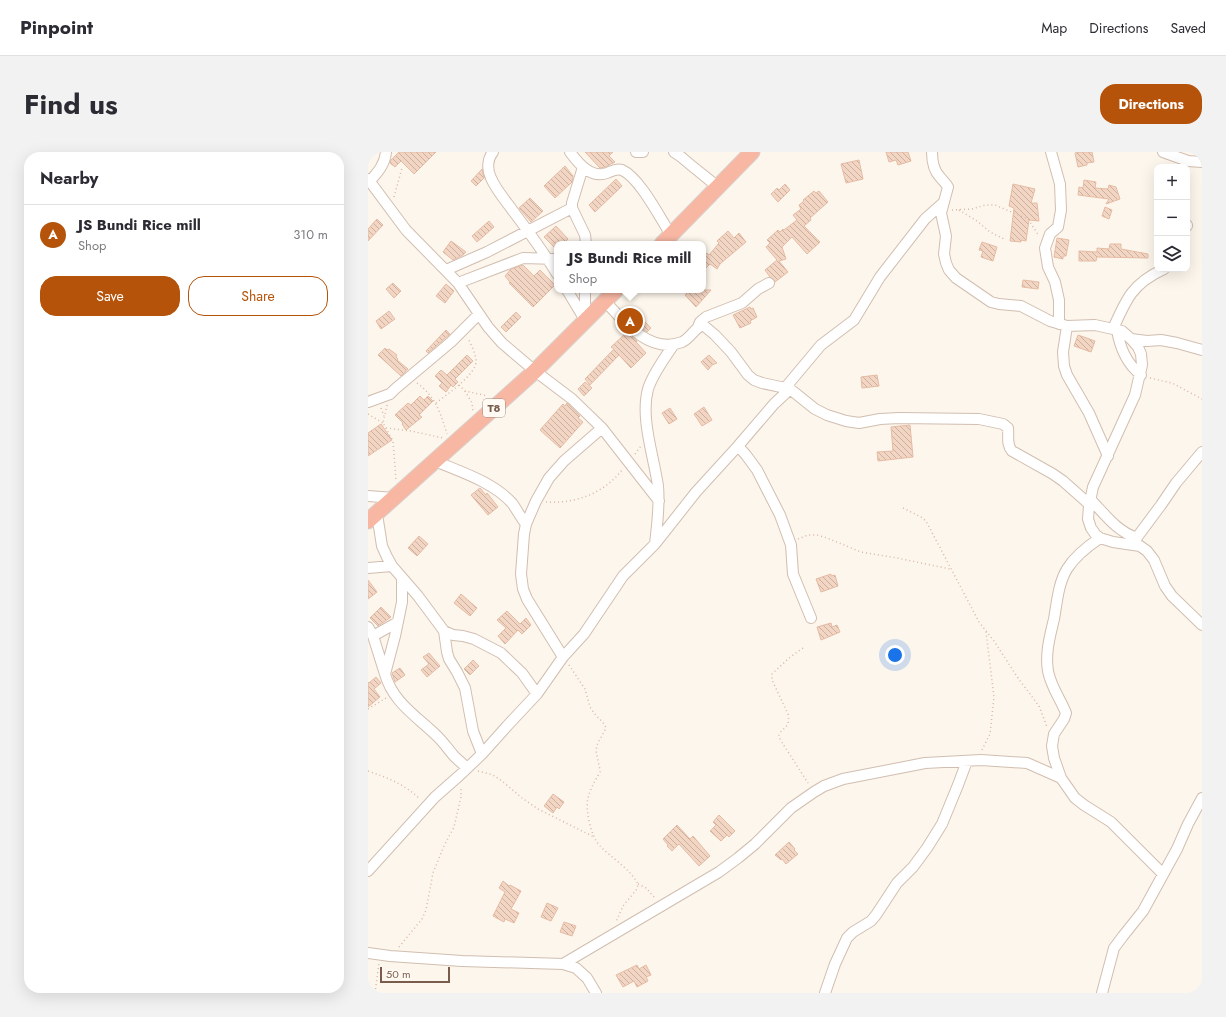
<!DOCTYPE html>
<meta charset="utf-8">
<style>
:root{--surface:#fff;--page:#f2f2f3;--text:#2b2b33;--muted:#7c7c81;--line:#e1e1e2;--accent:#b45309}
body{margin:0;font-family:Jost,sans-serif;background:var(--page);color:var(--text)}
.controls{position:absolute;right:12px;top:12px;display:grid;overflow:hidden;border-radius:8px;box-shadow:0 4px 16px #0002}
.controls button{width:36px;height:36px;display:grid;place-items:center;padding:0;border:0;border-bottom:1px solid var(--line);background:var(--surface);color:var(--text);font:20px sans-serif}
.scale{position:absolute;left:12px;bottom:10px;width:70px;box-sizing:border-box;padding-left:4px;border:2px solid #7a5c4d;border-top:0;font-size:11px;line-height:14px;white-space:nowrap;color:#7a5c4d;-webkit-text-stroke:3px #fffaf3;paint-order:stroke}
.you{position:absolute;left:527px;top:503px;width:14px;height:14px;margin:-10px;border:3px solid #fff;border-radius:50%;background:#1a73e8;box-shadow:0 0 0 6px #1a73e833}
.badge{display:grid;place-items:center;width:26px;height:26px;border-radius:50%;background:var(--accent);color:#fff;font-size:13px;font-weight:700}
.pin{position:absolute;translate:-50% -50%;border:2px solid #fff;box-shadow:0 1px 4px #0006}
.popup{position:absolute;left:186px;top:89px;width:152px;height:52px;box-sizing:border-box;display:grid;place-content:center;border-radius:8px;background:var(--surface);filter:drop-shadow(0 1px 3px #0005);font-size:13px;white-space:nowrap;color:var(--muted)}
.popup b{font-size:15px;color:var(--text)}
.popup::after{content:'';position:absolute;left:50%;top:100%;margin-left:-8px;border:8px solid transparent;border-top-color:var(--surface)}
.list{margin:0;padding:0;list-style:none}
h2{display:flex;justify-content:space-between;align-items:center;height:52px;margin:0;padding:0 16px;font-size:17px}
h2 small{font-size:13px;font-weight:400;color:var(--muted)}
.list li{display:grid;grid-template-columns:26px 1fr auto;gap:12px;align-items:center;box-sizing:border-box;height:60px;padding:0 16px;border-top:1px solid var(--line)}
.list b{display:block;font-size:15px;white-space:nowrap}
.list p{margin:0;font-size:13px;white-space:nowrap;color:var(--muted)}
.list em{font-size:13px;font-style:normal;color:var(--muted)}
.actions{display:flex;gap:8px;padding:12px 16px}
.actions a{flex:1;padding:9px 0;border:1px solid var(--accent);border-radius:16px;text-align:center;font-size:14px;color:var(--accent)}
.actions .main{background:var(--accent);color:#fff}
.icon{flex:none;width:22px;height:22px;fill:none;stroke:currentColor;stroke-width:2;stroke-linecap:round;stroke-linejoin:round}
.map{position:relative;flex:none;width:834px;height:841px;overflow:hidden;border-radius:16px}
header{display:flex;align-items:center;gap:24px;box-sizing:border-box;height:56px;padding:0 20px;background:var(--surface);border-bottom:1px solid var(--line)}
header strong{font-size:19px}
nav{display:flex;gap:22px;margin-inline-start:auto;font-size:14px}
.intro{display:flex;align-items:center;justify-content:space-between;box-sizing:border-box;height:96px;padding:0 24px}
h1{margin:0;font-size:28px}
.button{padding:10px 18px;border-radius:16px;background:var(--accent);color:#fff;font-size:14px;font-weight:700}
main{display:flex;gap:24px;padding:0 24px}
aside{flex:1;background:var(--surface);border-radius:16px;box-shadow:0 4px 16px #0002}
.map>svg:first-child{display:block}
</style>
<header>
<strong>Pinpoint</strong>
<nav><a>Map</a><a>Directions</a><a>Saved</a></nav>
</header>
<div class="intro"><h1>Find us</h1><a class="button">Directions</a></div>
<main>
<aside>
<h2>Nearby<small></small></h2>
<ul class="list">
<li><span class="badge">A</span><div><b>JS Bundi Rice mill</b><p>Shop</p></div><em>310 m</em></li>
</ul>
<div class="actions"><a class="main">Save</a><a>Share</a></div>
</aside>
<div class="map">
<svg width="834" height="841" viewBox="0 0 834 841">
<defs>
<pattern id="building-back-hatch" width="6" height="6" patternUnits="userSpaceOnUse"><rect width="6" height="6" fill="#f3d5c3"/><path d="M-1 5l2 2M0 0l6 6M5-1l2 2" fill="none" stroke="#cab0a1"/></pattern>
</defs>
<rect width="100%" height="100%" fill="#fdf6ec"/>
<path fill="url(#building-back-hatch)" stroke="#e6bba3" d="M31,0H68L46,22L33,9L27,15L22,11L23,8Z
M217,0H245L241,4L247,10L237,15L232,16Z
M518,0H540L543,9L530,13L528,8L521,10Z
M712,0H724L726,10L719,11V13L710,15L707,1Z
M491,8L495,27L478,31L473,12Z
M197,14L205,24L204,30L187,46L176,34Z
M114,17L116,26L108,34L103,29Z
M248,27L254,34L227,60L221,53Z
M716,28L728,30L727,36L740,37L741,33L748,35L752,47L738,52L741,47L710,43L711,35L715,36Z
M417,32L422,38L410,50L403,42L409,36L411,38Z
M645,32L667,37L663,51H669L671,69L661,68L658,89L653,88V90L642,89L646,56L641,54Z
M446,39L448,41L451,39L460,50L442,66L443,68L436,74L452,90L439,102L424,85L414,95L418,107L411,109L420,120L407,130L406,128L402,125L397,118L409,108L398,95L402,91L399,88L410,78L412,80L415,77L416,78L429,68L425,63L433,57L431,53L436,49L435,48Z
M162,46L175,59L163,70L151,56Z
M737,55L744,58L741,67L734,64Z
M9,67L15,73L0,89V77Z
M121,69L126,75L109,90L104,84Z
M188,74L200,87L195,92H189V98L176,85Z
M360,79L366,86L371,81L378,90L352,112L349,117L342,112L335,119V105L339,101L341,103L351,91L349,89Z
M689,86L701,88L698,104H695V107L686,105Z
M83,89L98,100L95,103L85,108L75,100Z
M614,90L629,95L625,109L613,105L615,99L611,98Z
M742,92H753V97L780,102V106L729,105L728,109H711V99L729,100V96L741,97Z
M155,113L166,124L172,118L187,133L165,155L141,131L142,130L137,124L143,117Z
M655,128L671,130L670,137L654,135Z
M25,131L33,139L26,146L18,137Z
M78,132L86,139L77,151L68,144Z
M315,138H343L328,155L317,143L319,142Z
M382,155L383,157L385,156L389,165L382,169L383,171L372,176L365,163Z
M21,159L27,167L13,177L8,169Z
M148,160L153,165L138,180L133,175Z
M275,168L283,176L279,180L270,173Z
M78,178L82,182L60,201L58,199Z
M258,181L269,189L268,190L278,201L263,216L251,203L222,233L217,227L246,197L243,195Z
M710,183L727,189L723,200L706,194Z
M17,196L19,198L21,197L29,203L28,205L30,207L29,208L40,217L33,224L10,203Z
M99,203L105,209L87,227L90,230L85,235L83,233L78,240L71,234L74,231L67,224L73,218L79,223Z
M341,203L349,211L344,213L340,218L333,210Z
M509,223L511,234L494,236L493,225Z
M217,230L224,236L216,244L210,237Z
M52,244L56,248L60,244L65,249L51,263L54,265L38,278L34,272L35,271L27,263L40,251L43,253Z
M199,251L212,264L210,266L215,270L192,296L172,278L195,252L197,254Z
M336,255L344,268L334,274L326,262Z
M302,256L309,267L301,272L294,261Z
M13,272L24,288L0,304V281Z
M542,273L545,305L510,309L509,300L525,299L523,275Z
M112,336L118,343L119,341L130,355L120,363L103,343Z
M51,384L60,392L49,404L40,396Z
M463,422V424L467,423L470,434L453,440L448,427Z
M0,428L9,440L0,447Z
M93,442L109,456L102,464L86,451Z
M13,455L23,465L10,474L2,466Z
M139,459L152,472L158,466L163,473L154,482L150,478L137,492L130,484L138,476L129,468Z
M463,471L464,475L469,473L472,480L453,488L449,475Z
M61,501L72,514L59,525L53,518L61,512L55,505Z
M105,508L111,514L102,523L96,517Z
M32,516L37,523L27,530L24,521Z
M8,525L13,531L6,537L12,545L0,555V530L1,531Z
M185,642L196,650L191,657L189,655L185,661L176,654Z
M351,663L367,679L361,685L359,683L353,689L342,679L348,673L345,670Z
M309,673L322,687L325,684L342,704L331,714L311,692L304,699L299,694L300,693L295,687Z
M421,690L427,697L426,698L430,702L418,712L414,707L413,708L407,703Z
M135,729L141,734L142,733L153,739L143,757L151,761L146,771L137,767L136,770L125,764L137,740L131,736Z
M179,751L190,756L183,769L173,765Z
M196,770L208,774L204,784L192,780Z
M269,813L271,817L278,813L283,823L278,825L280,829L269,835L266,829L255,835L248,823Z"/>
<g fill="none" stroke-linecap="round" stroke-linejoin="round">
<g stroke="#d1beb0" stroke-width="12">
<path id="minor" d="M125,0C119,7 119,18 123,26C128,38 138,49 145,59C160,79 176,100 189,122
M202,0C210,11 223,27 239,21C244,19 248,16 254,18C272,26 292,66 303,83
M268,0H275
M306,0L312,4L324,14L350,35
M564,0C564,9 565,18 572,25C575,29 578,31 580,35L573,61L578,84L576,102L578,111L581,118L588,126L623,150L631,152L653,154L682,169L699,174L727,173L754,179L763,187L770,195L773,202L774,213L767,243L725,335L721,354L720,367L723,376L728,383L732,386L745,390L772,394L779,399L786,408L797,434L804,444L834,473
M683,0L692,32L693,58L690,75L682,82L677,96L680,115L687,130L691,148V172
M795,0L820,9L834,10
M215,15L204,51V56L217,83L218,92
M0,27L38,78L90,131L120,175L134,191L167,219L204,247L234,276L291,349
M2,29C10,20 17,12 18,0
M819,73V74
M78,118L119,100L204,56
M90,131L155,106L189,107
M199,138L217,168
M217,138V166
M237,149C255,169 282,203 314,190C323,186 326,176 335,173L347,183L363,200L380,223L386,228L394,231L422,237L447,257L459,263L478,269L491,271L512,267L531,266L611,267L635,272L640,276C641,284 638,292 644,299L685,322L695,329L721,352
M699,174L695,200L696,214L699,223L721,261L740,304
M330,175L332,170L338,165L374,151L390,137L401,131
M745,177C758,147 765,131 796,117
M749,178C752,196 758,211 773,223
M763,187L779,189L793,188L809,191L834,198
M417,236L453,193L486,168L512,125L557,67L575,51
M0,250L22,242L27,237L83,190L111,162
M370,294L378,303L389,318L412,363L423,393L425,422L443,466
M67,309C93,320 125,330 144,351C149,358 153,366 158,372
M0,344L26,346
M722,347C737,362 748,379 769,386
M9,362L14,394L19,405L24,414L50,444L76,479L85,483L95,484L106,487L133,501L154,521L169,542
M732,386C720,394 707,404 699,417C690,432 689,451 686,467C682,484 677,501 680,519C683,535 692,546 698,561L696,567L686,582L684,594L686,606L693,626L707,646L716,653L743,670L795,722
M287,392C289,373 292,354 290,334C286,305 272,266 280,237C285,221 297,206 306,192
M764,392L793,353L808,331L834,300
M0,416L24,414
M34,427V450L27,484L17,522C25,551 50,565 70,585C76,591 80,597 86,604C90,608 95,612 99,616
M0,475L5,484L17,522
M76,479L79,500L81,507L89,520L97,536L105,579L114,602
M5,484L30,470
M195,505L159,447L155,437L153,422L156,382L158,372L168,349L181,326L196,309L234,276
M0,719L67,645L92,623L114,602L139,574L169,542L195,505L216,482L255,424L287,392L328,340L370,294L406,252L422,237
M0,801L22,804L94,809L195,812L208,816L219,826L228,841
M195,812L351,720L370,706L387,692L423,656L446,640L456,634L475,627L557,611L613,608L659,611L693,626
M457,841L467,812L479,786L485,780L503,769L508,763L529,731L545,715L559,696L574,672L590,633L599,609
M734,841L746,796L755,784L775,759L809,697L820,672L834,646"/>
</g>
<g stroke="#dad1cd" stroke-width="17">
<path id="highway" d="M294,92L384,0
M0,369L167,219L248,138"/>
</g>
<path stroke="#d9b8a5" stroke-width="1.5" stroke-dasharray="1 3" stroke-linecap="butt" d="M26,45L34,16
M584,58L604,57L617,53H627L660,67L671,84
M591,58L609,69L622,80L636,87
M782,226L804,231L834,247
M49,231C68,245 72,260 79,282
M91,233L97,239L120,244
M97,239L104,251L105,259
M68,251C78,243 109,222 108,209C108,202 103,193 100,186
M19,253L15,271L25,289L28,328
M13,256L16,264
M0,262L15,271
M18,276L43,279L75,286
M267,302L273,294
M178,350C208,352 236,341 254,318
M535,356L553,365L558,369L611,470L626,489L650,526L671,554L679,575
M430,387L440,383H449L459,386L493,400L529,406L582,417
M435,496L421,506L404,522V528L420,562C423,577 413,576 411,583C411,586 414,590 415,592L440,631
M201,513L217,537L222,555L226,561L236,572L238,576L229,593L228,599L232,618V620C227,629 222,637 220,646C217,658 223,686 233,695C245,707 262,717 270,732L269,737L255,754L248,770
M0,557L18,546
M614,598L622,582L626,545L618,480
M0,619C20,626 36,632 52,647
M110,619L125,623L134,629L154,646L170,657L226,685
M270,732L278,736L288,747
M31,795L54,767L58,758L65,721L76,694L86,675L93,645V635
M7,841L11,811"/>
<use href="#minor" stroke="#fff" stroke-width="10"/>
<use href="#highway" stroke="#f7b7a3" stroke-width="15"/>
</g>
<g text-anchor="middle" stroke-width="4" stroke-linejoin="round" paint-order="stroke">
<rect fill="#fffaf3" stroke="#a28b7f" stroke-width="1" x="115" y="247" width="22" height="18" rx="3"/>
<g font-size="11" font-weight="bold" fill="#7a5c4d">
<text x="126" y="260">T8</text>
</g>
</g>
</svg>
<div class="controls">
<button>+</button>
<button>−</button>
<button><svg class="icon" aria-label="layers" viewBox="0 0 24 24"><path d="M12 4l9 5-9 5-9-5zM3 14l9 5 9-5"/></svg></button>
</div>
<div class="scale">50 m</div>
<div class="you"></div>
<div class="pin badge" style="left:262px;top:169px">A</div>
<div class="popup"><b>JS Bundi Rice mill</b>Shop</div>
</div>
</main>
